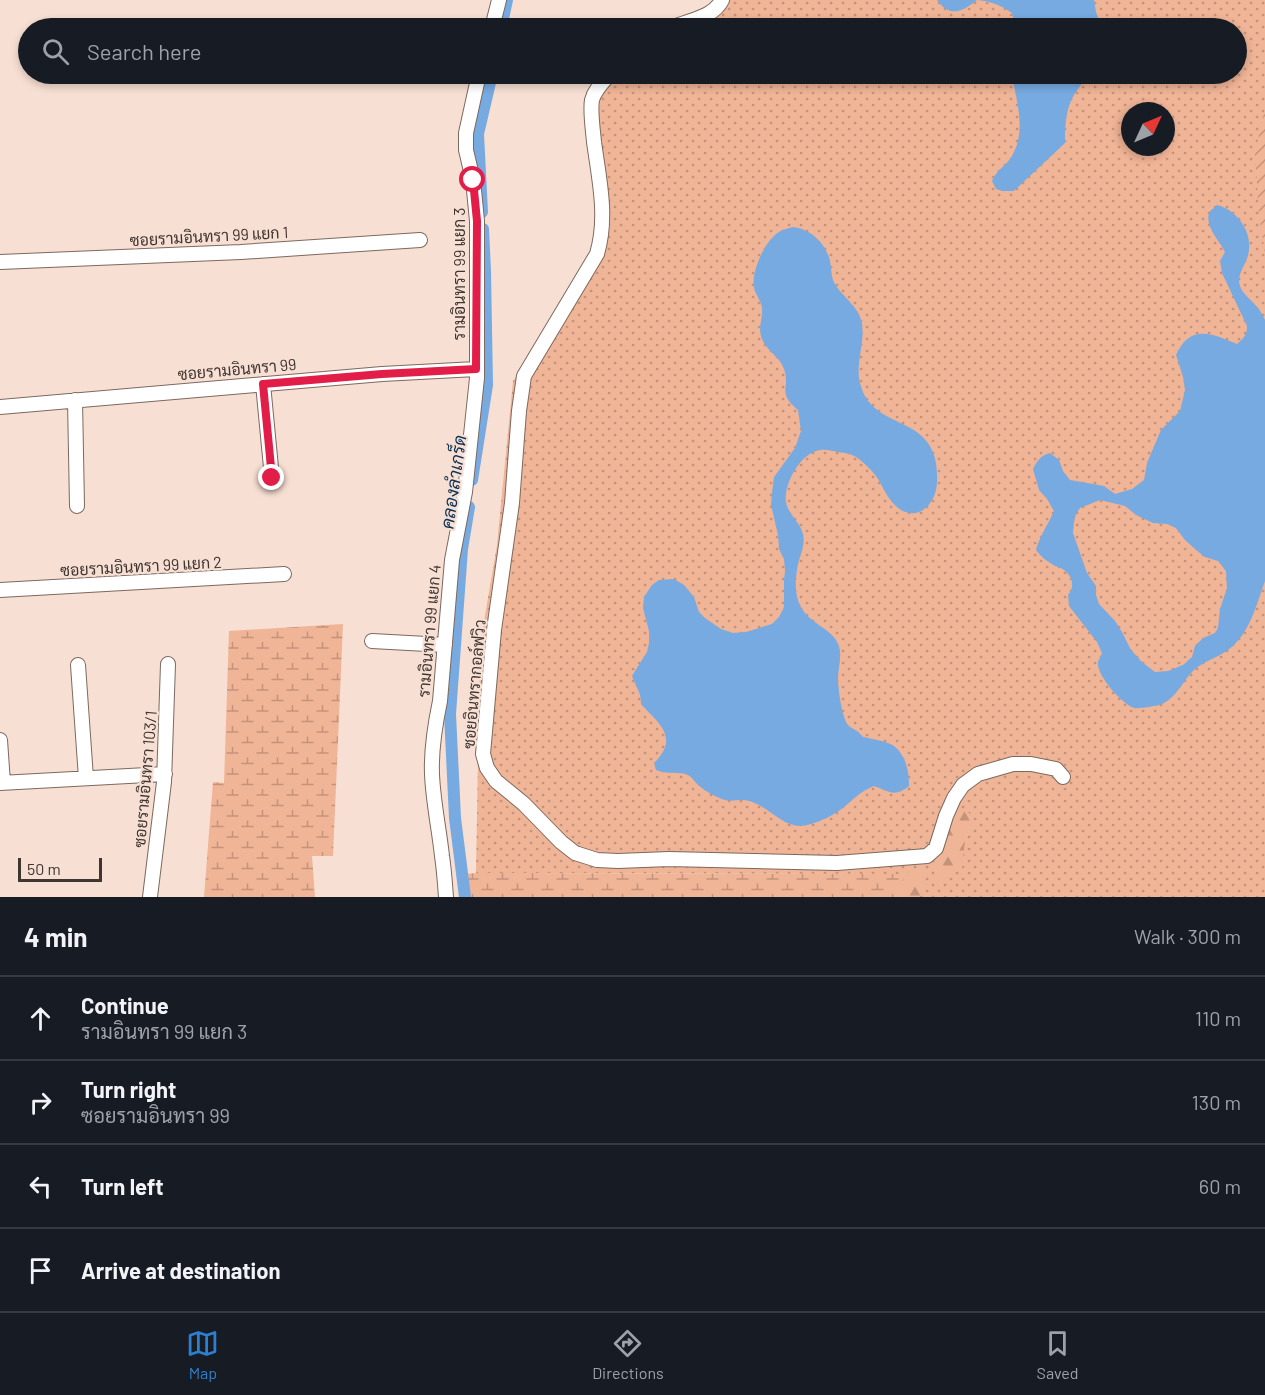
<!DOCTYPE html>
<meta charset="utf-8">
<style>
:root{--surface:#171b24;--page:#242831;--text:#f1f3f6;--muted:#9ea1a6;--line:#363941;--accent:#2d80cf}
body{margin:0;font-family:Barlow,Sarabun,sans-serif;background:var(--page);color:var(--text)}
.compass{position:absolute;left:1121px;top:102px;width:54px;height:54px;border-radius:50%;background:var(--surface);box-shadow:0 3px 9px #0003;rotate:46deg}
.scale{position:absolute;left:18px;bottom:15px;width:84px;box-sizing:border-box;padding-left:6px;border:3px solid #3f3631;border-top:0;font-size:16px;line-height:21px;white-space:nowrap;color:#3f3631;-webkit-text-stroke:4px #f7dfd3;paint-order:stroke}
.stop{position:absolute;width:18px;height:18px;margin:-14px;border:4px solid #e11d48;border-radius:50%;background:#fff}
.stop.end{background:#e11d48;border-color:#fff;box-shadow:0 2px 6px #0008}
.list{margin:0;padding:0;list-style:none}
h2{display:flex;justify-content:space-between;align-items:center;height:78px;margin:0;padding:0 24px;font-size:26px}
h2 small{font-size:20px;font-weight:400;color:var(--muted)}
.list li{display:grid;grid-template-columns:39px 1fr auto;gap:18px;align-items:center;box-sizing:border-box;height:84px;padding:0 24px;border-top:2px solid var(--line)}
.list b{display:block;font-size:22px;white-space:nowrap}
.list p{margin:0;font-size:20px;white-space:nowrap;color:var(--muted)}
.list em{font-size:20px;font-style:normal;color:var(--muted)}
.icon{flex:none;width:33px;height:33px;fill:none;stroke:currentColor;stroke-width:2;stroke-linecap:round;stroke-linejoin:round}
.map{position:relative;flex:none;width:1265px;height:897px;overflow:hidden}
.search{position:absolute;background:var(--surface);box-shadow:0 3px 9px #0003;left:18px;right:18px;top:18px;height:66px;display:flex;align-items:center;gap:15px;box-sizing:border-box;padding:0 21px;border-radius:33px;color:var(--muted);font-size:22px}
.sheet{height:414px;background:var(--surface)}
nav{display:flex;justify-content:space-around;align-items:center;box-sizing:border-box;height:84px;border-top:2px solid var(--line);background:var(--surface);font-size:16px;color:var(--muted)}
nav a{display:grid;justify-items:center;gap:3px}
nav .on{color:var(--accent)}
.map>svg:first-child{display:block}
</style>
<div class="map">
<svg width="1265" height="897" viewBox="0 0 1265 897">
<defs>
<pattern id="grass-dots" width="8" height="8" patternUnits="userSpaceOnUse" patternTransform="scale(1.5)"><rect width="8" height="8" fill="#f0b496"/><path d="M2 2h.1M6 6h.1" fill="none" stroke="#c4937b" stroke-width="1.8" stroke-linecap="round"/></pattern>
<pattern id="forest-firs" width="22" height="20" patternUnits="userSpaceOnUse" patternTransform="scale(1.5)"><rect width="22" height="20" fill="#f0b496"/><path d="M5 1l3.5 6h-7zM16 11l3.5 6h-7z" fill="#c4937b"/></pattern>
<pattern id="wetland-marsh" width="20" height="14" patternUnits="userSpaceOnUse" patternTransform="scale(1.5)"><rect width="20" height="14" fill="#f0b496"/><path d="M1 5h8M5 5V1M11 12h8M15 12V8" fill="none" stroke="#c4937b"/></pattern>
<pattern id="garden-furrows" width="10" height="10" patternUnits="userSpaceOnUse" patternTransform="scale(1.5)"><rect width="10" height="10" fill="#f0b496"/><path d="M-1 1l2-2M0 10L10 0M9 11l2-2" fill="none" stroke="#c4937b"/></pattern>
</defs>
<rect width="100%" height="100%" fill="#f7dfd3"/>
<path fill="url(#grass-dots)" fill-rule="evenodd" d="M728,0H1265V897H896L904,874L476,873L480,645L497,545L513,381L599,262L606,248L610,225L595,108L606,85L618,74H1236V28H683C707,23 716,23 728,0ZM1130,111H1166V147H1130Z"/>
<path fill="url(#forest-firs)" d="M956,809L967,810L973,819L965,839L962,869L938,881L934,875L944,832Z
M923,865L927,874L920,897H896L905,874Z"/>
<path fill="url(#wetland-marsh)" d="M343,624L333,856H312L315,897H204L213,782L224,783L229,631Z
M476,873L905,874L896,897H469L465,874Z"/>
<path fill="url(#garden-furrows)" d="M1265,108V253L1259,215L1255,153Z"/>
<path fill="#77aae1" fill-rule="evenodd" d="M937,0H1094L1096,12L1102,28H1016L1012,13C1001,5 990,1 977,0C962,12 950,18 937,0Z
M1012,74H1091C1068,97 1065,111 1065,143L1014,191H1002L996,189L992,181C996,171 1004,167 1010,159C1028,133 1016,101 1012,74Z
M1217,205C1238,210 1254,234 1248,255C1246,265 1236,275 1240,286C1243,295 1253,301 1258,308C1261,312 1263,316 1265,320V581C1256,606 1249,637 1225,652C1214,659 1202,662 1193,671C1183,681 1176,698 1162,704C1157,706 1139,709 1134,708C1122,704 1096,675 1098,662C1098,661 1102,654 1102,653L1097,642L1069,606L1068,595C1075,587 1073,577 1064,570C1062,568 1058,567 1055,566C1048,562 1041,557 1036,550C1040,535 1048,525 1054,511L1047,499L1039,490L1033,469C1037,461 1041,455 1050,453L1059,460L1063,471L1070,480L1104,486L1115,494L1132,489L1144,480L1147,463L1161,430L1180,411L1185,390L1183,377L1176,355C1190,324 1211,333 1237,344C1244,338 1247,335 1247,326L1222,273L1220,261L1225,252C1219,240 1203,225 1210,211C1211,211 1217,205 1217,205ZM1100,500L1125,506L1136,515L1153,523L1167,524L1176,528L1185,540L1195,549L1205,557L1218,561L1226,571L1227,588L1220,609L1218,628L1215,633L1203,638L1195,646L1192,657L1183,665L1168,671L1155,672L1142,662L1131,650L1122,632L1115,621L1099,604L1096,595V586L1087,573L1073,533L1074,522L1076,514L1080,508Z
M793,227C810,229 823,241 829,257C832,266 830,276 835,284C843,298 860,307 862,324C865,344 855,364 860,383C873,436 941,409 937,483C936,495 931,507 919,512C912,515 903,512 898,508C888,500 884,489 878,479C873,471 865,464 859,459C853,454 845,453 838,452C832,451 826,449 820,450C802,453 788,477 786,494C783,511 799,519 803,534C806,546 798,559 797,570C795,581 795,595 800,605C808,625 838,629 840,651C841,660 838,670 838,678C838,688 842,720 849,726C851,728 854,729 857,731C859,732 861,735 863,737C864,737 870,738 872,739C888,742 897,744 904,759C908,768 909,776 909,786C894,798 889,791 874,786C857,793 854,800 840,810C832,816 821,821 811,824C785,833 772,807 749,801C740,798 731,803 722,799C714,796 705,791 698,785C695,782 692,777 688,775C679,771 667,775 656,770L654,763C680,737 659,724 641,704C641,691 636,688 632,676L647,652L649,643V631L643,608L644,597L652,585L659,580L674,579L684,585L694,597L699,612L705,618L721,629L733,633L746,632L772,624L779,617L784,607V580L785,571L784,559L779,549L778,535L771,505L772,493L774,477L795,448L801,431L798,410C776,392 791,389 784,369C780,356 765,351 761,336C758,326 763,318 762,309C762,301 755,295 754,287C751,274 763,246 773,237C778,231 785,229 793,227Z"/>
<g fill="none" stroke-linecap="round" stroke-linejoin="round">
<path stroke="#77aae1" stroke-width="12" d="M501,28L507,0
M482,212L478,134L492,74
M472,480L487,385L485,271L483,229
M465,897L455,818L450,714L462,549L469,507"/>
<g stroke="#7d695e" stroke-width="16">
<path id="minor" d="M492,28L499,0
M672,28C688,20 713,18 722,0
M397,74L478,75
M610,74C603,82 595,89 592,100C590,111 593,130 594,142C599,179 608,217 597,254L524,376L519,411L512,503L494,630L483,754L487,768L496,781L524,804L561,842L575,853L597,860L618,861L669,859L837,863L927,856L936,848L946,816L954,798L963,785L978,774L1013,764H1031L1056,769L1063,777
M0,262L241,252L420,240
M263,384L272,478
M75,400L77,506
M0,407L382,374L476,369
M0,590L284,574
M372,641L445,645
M78,665L86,778
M0,740L3,783
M0,783L165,774
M150,897L164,782L168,664
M446,897C445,883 444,869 442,856C439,828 433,801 432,774C431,749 435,725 440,701L452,560L465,492L477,378V221L473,180L466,150V133L479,74"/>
</g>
<use href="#minor" stroke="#fff" stroke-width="14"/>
</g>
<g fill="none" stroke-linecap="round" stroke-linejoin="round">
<path stroke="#e11d48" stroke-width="8" d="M272,478L263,384L382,374L476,369L477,221L473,180"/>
</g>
<g text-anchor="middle" stroke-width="4.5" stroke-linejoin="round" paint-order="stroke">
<g font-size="16" fill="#3f3631" stroke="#f7dfd3">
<text transform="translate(209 236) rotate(-3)" y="6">ซอยรามอินทรา 99 แยก 1</text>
<text transform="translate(459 274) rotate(-90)" y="6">รามอินทรา 99 แยก 3</text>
<text transform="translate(237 369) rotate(-5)" y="6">ซอยรามอินทรา 99</text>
<text transform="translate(141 566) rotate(-3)" y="6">ซอยรามอินทรา 99 แยก 2</text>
<text transform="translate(429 631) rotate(-85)" y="6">รามอินทรา 99 แยก 4</text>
<text transform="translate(474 684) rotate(-85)" y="6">ซอยอินทรากอล์ฟวิว</text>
<text transform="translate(145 779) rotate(-85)" y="6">ซอยรามอินทรา 103/1</text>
</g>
<g font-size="18" font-style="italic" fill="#0c3255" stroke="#f7dfd3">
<text transform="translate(454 482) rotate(-82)" y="6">คลองลำเกร็ด</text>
</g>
</g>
</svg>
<svg class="compass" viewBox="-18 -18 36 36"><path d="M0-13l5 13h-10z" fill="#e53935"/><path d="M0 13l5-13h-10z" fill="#9ea1a6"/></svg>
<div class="scale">50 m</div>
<div class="stop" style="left:473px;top:180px"></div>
<div class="stop end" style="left:272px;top:478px"></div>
<div class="search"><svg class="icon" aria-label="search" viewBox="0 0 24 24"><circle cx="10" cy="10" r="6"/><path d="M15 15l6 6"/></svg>Search here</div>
</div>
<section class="sheet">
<h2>4 min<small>Walk · 300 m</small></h2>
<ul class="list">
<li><svg class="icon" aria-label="ahead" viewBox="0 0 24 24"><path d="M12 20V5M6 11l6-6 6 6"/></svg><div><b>Continue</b><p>รามอินทรา 99 แยก 3</p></div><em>110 m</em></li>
<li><svg class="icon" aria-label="right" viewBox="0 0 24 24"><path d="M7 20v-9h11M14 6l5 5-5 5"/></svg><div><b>Turn right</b><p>ซอยรามอินทรา 99</p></div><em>130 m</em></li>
<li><svg class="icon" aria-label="left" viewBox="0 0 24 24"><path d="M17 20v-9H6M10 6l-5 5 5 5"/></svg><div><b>Turn left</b></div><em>60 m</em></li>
<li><svg class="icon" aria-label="arrive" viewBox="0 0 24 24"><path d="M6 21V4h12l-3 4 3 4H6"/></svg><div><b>Arrive at destination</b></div></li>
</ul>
</section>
<nav>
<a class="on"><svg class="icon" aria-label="map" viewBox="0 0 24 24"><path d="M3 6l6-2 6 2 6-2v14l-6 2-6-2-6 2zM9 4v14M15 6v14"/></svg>Map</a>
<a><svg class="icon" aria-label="directions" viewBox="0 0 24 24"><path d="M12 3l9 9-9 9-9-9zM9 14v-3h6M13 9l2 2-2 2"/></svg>Directions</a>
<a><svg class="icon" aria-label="saved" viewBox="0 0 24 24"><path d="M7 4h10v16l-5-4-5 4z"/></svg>Saved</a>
</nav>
